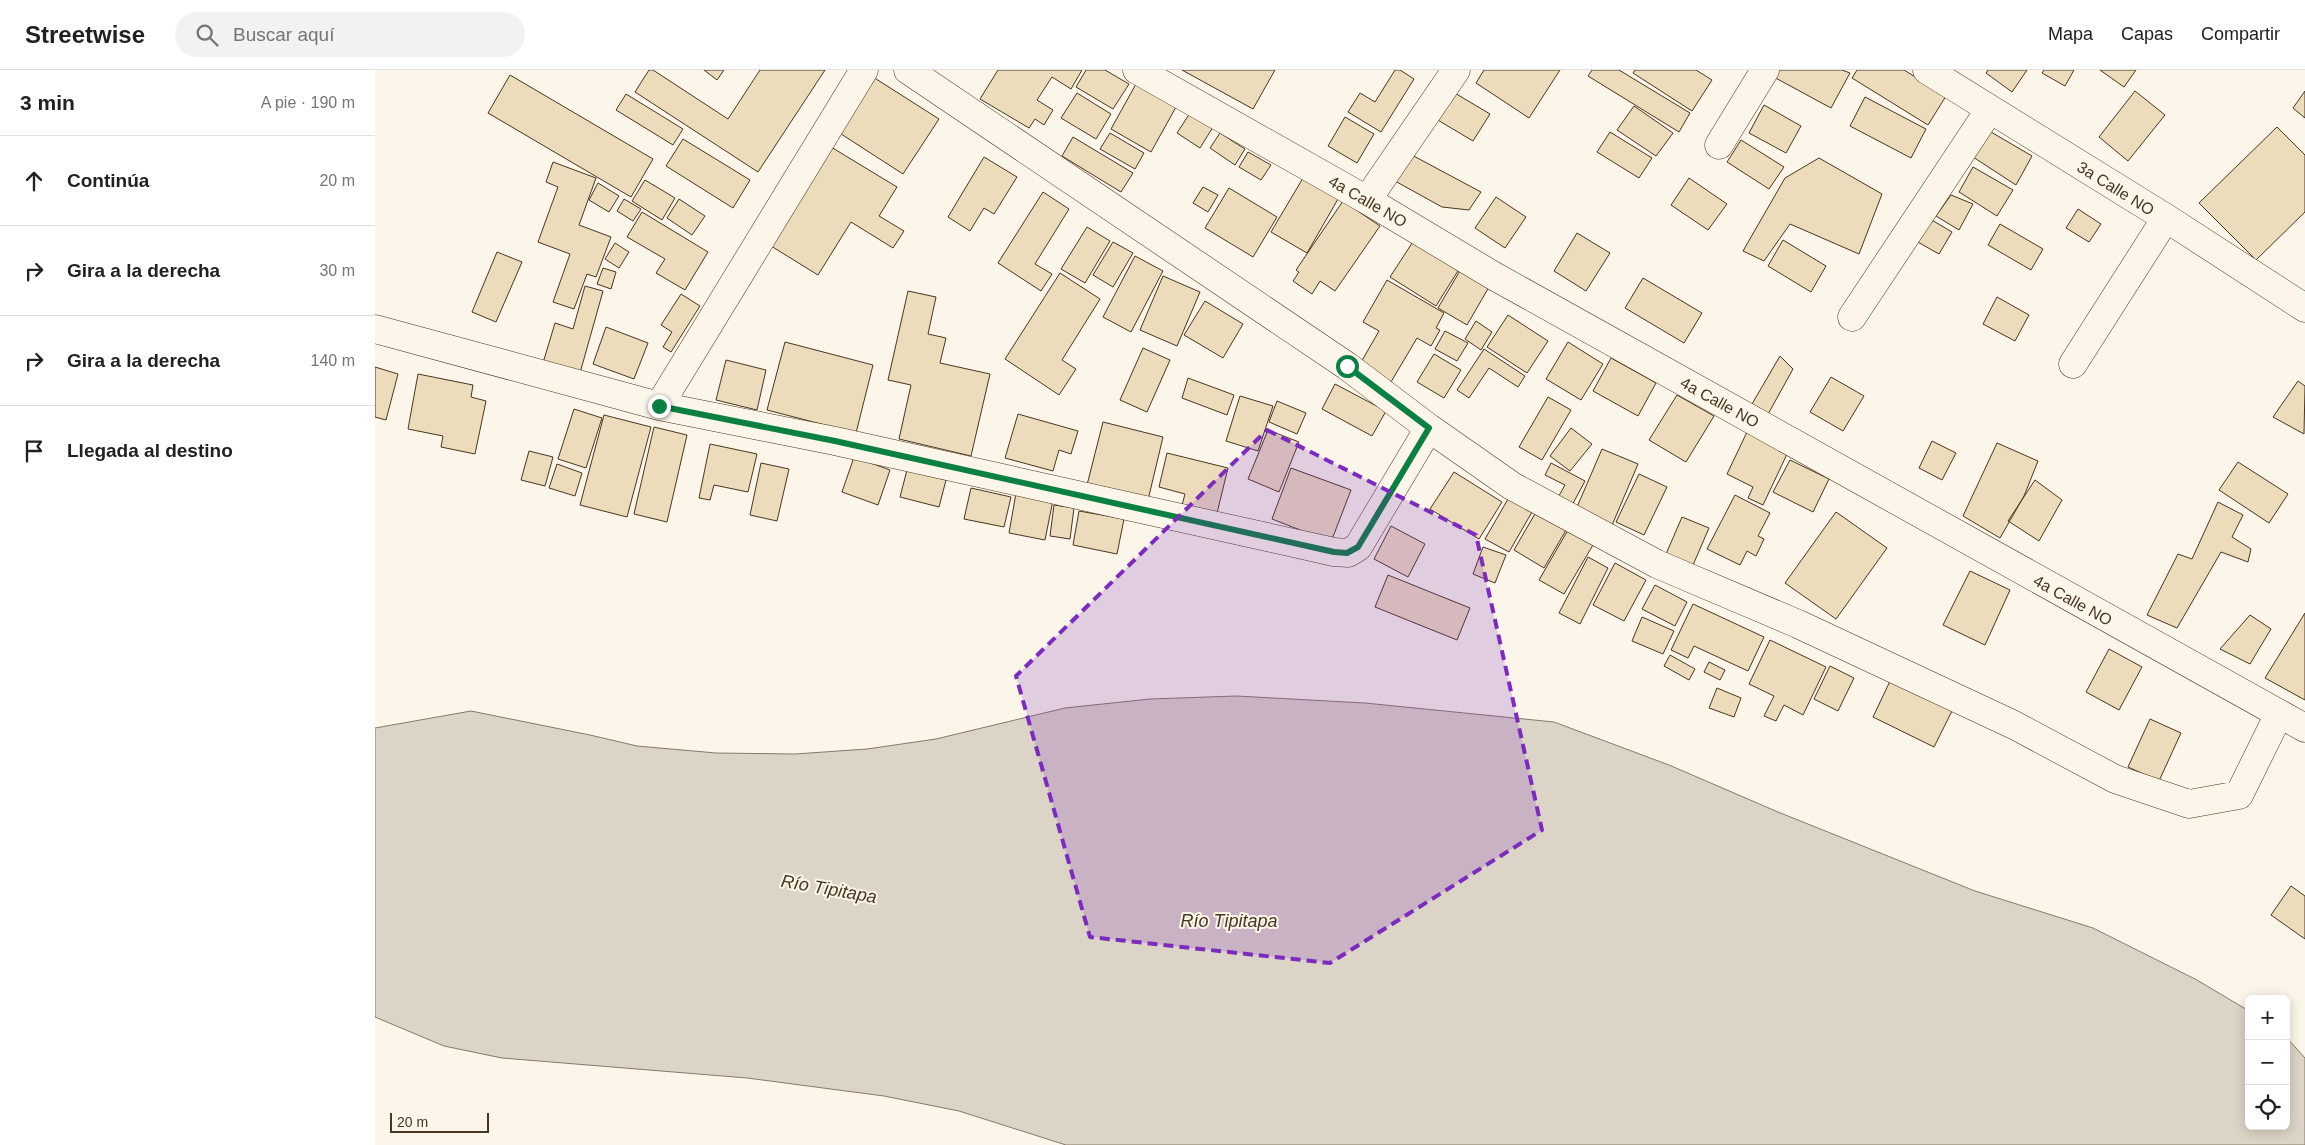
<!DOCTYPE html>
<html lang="es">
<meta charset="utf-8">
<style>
:root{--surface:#fff;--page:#f2f2f2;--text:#202124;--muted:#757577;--line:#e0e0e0}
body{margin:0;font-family:Helvetica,sans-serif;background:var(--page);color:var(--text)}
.controls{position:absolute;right:15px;bottom:15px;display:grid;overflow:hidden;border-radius:8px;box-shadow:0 2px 12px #0003}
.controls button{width:45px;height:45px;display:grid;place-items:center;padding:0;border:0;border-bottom:1px solid var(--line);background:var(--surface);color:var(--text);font:25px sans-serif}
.scale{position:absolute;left:15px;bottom:12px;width:99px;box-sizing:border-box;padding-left:5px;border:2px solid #4a3520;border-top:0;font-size:14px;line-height:18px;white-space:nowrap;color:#4a3520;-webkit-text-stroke:4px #fbf6e9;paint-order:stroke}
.stop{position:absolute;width:15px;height:15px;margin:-11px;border:4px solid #0b8043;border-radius:50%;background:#fff}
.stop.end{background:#0b8043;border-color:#fff;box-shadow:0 1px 5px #0008}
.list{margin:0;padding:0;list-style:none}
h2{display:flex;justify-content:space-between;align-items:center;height:65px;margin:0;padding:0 20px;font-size:21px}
h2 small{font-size:16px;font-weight:400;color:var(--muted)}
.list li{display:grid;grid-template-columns:32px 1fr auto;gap:15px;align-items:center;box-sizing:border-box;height:90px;padding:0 20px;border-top:1px solid var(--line)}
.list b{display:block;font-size:19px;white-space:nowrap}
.list em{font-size:16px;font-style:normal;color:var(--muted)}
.icon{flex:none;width:28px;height:28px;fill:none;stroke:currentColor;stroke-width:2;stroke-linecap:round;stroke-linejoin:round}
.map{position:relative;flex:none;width:1930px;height:1075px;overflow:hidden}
header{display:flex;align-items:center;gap:30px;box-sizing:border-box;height:70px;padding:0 25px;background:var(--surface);border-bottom:1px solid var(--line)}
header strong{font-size:24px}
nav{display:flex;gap:28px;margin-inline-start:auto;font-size:18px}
.search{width:350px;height:45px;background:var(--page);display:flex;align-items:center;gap:12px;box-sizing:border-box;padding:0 18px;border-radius:28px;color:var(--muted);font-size:19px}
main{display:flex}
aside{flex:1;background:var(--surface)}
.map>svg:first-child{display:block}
</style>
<header>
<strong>Streetwise</strong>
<div class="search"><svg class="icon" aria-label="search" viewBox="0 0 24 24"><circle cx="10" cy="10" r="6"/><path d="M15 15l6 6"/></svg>Buscar aquí</div>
<nav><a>Mapa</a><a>Capas</a><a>Compartir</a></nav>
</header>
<main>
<aside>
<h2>3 min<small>A pie · 190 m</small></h2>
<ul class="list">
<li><svg class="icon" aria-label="ahead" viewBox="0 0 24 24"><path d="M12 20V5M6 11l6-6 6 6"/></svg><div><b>Continúa</b></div><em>20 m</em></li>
<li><svg class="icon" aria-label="right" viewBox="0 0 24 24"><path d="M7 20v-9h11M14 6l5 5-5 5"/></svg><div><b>Gira a la derecha</b></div><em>30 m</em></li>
<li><svg class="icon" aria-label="right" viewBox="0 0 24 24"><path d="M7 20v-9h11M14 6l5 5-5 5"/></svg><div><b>Gira a la derecha</b></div><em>140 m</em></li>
<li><svg class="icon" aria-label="arrive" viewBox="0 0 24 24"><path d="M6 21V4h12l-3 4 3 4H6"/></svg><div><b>Llegada al destino</b></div></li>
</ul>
</aside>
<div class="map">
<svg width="1930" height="1075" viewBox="0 0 1930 1075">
<rect width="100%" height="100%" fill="#fbf6e9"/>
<path fill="#dcd4c6" stroke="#887966" d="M861,626L990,633L1179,652L1294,695L1403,742L1600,821L1718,858L1822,910L1874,941V1056H1911V967L1930,988V1075H691L584,1041L509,1026L372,1008L127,988L69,976L0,947V658L96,641L215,665L262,676L341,683L420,684L492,679L561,669L690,638L775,629Z"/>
<path fill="#ecdcbc" stroke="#4a3520" d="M274,0H278L353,49L385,0H450L383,102L260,22Z
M329,0H349L342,10Z
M623,0H707L696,19L677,7L662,30L678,40L669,55L660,49L654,58L605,29Z
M711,0H730L754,14L738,39L701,17Z
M807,0H900L878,39Z
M1020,0H1025L1039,9L1006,62L973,42L985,23L1000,32Z
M1109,0H1185L1154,48L1101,13Z
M1217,0H1244L1315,43L1304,62L1213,6Z
M1260,0H1321L1337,10L1317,41L1258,3Z
M1399,0H1467L1475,3L1456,38L1395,5Z
M1482,0H1529L1571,26L1553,55L1477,8Z
M1613,0H1652L1637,22L1611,3Z
M1669,0H1699L1690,16L1667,3Z
M1725,0H1761L1749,17Z
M135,5L278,89L256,127L113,43Z
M498,7L564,49L528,104L463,62Z
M761,14L801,37L776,82L736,59Z
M1073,19L1115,44L1098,71L1056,46Z
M1760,21L1790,45L1753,91L1724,67Z
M1930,21V48L1918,38Z
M702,23L736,44L721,69L686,48Z
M251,24L308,59L298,75L241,40Z
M1490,27L1551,59L1536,88L1475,56Z
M1389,35L1426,56L1411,83L1374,63Z
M1259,36L1298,63L1281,86L1242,60Z
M815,43L838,57L825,78L802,63Z
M970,47L999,64L982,93L953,76Z
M1902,57L1930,85V142L1881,190L1824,133Z
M1235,62L1277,88L1264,108L1222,82Z
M1616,62L1657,86L1641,115L1598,87Z
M735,63L769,83L760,99L725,79Z
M845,63L870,79L860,95L835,78Z
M698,67L758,103L746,122L687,86Z
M308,69L375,110L358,138L291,96Z
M1366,70L1409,97L1394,119L1352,92Z
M456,77L522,117L504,146L529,161L518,178L476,152L443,205L396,176Z
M873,82L896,95L886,110L864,97Z
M1033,83L1106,122L1094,140L1067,137L1020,111Z
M609,87L642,107L619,144L609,138L595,161L573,147Z
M1444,88L1507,124L1484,184L1415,154L1389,191L1368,181L1410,108Z
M178,92L221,108L204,155L236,167L221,207L212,204L199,239L178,232L195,184L163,172L183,117L171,112Z
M1598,97L1638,120L1622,146L1584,122Z
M928,108L963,129L932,183L896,162Z
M1314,108L1352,134L1333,160L1296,135Z
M270,110L300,128L287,150L257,131Z
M223,113L244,126L234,142L214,130Z
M828,117L843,125L833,142L818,133Z
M854,118L902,147L878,187L830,158Z
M668,122L694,139L660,194L677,204L666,221L623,193Z
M1576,125L1598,134L1584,160L1561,146Z
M1121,127L1151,147L1130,178L1100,158Z
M249,129L266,139L258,151L242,141Z
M304,129L330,146L317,165L292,148Z
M968,131L1005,156L960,221L945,211L937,224L918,211L924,202L921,200Z
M1703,139L1726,154L1714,172L1691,158Z
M267,142L333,182L310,220L281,203L290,189L252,167Z
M1555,149L1577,162L1564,184L1541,171Z
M1625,154L1668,179L1656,200L1613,175Z
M712,157L735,171L710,213L686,199Z
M1202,163L1235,183L1211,221L1179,201Z
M1041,167L1086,196L1061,236L1015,207Z
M1408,170L1451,196L1436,222L1393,196Z
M738,172L758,183L738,217L718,205Z
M240,173L254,182L244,198L230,189Z
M122,182L147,192L121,252L97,242Z
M760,186L788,201L756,262L728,247Z
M228,198L241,202L236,219L222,214Z
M1086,199L1114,217L1092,255L1063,238Z
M685,203L725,229L687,290L701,299L684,325L630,289Z
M788,206L825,222L802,276L765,260Z
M1268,208L1327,243L1309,273L1250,238Z
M1012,210L1069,243L1061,258L1065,260L1056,276L1042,268L1016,312L985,294L1004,261L988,252Z
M210,216L228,221L205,303L168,293L180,253L198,259Z
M533,221L561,227L553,264L571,268L565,293L615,304L596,386L524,369L536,315L513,310Z
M306,224L325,236L296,282L288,277L297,262L286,255Z
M1622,227L1654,245L1640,271L1608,254Z
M830,231L868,254L848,288L809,265Z
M1133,245L1173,271L1152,303L1112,277Z
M1101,251L1117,262L1106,280L1090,269Z
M231,257L273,273L259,309L218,294Z
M1070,261L1093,273L1082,291L1060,279Z
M410,272L498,295L481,363L392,340Z
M1193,272L1228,294L1206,330L1171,309Z
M768,278L795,290L772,342L745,330Z
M1109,279L1150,306L1143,317L1114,298L1094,328L1082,320Z
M1059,284L1086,300L1069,328L1042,312Z
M1405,286L1418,299L1392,346L1377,334Z
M1236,288L1281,313L1263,346L1218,321Z
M351,290L391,300L382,340L341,330Z
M0,297L23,304L11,350L0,347Z
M43,304L98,315L96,327L111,331L100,384L66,377L68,366L33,359Z
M1456,307L1489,326L1468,361L1435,342Z
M813,308L859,325L852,345L807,328Z
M1923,311L1930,316L1929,364L1898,347Z
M960,314L1011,341L997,366L947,339Z
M1302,325L1339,346L1311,392L1274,370Z
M865,326L898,336L883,381L851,371Z
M1173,327L1196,340L1167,390L1144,377Z
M902,331L931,343L922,364L894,352Z
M199,339L227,348L211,398L183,389Z
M643,344L703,361L696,384L684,380L678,401L630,388Z
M229,345L276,357L252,447L205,435Z
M728,352L788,367L773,430L712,415Z
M279,357L312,365L292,452L259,444Z
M1196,358L1217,374L1195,401L1175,386Z
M893,360L924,372L904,422L873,409Z
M1372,362L1413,382L1388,435L1373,428L1378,417L1352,404Z
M1557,371L1581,383L1567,410L1544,398Z
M1622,373L1663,391L1649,426L1625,468L1588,446Z
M335,374L382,384L373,422L339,415L335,430L324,428Z
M1227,379L1263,394L1235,460L1199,444Z
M154,381L178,387L170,416L146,410Z
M792,383L853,398L842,443L807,435L810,424L784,417Z
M479,387L515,400L503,435L467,422Z
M1415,390L1454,409L1438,442L1398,422Z
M1863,392L1913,424L1894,453L1844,420Z
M386,393L414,399L402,451L375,445Z
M1176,393L1210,411L1195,439L1181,431L1190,415L1170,405Z
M182,394L207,403L200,426L174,418Z
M916,398L976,420L956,472L897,449Z
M532,400L571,410L564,437L525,427Z
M1079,402L1127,432L1104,469L1055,439Z
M1264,404L1292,417L1269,465L1241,452Z
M1660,410L1687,430L1664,471L1633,451Z
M596,418L636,427L629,457L589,449Z
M641,423L678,430L670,470L634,463Z
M1360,425L1395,443L1383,466L1389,469L1381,486L1372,481L1365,495L1332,479Z
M1133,429L1157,442L1134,482L1110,469Z
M1843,432L1868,445L1857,467L1876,479L1873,492L1846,482L1802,558L1772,545L1803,484L1817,489Z
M679,435L699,438L695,469L675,466Z
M704,441L749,449L742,484L698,475Z
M1161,442L1191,460L1169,498L1139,480Z
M1461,442L1512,478L1461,549L1410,513Z
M1307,447L1334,458L1315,502L1288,491Z
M1016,456L1050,474L1033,507L999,489Z
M1193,460L1218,475L1189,524L1164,510Z
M1108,477L1131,485L1120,513L1098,504Z
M1213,487L1233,498L1205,554L1184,543Z
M1240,493L1271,510L1249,551L1218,535Z
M1595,501L1635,520L1610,575L1568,555Z
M1013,505L1095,538L1082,570L1000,537Z
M1280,515L1312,532L1300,556L1267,539Z
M1318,534L1389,567L1373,601L1319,576L1313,588L1296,580Z
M1930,543V630L1890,608Z
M1875,545L1896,559L1875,594L1845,579Z
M1267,547L1299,561L1288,584L1257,571Z
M1395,570L1451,597L1428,645L1409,635L1401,651L1389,646L1399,626L1374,614Z
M1734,579L1767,597L1744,640L1711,622Z
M1295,585L1320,599L1314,610L1289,596Z
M1334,592L1350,600L1345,610L1329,602Z
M1455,596L1479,608L1463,641L1439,629Z
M1516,609L1578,639L1559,677L1498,647Z
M1342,618L1366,628L1359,647L1334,638Z
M1775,649L1806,663L1784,711L1753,697Z
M1916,816L1930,826V869L1896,845Z"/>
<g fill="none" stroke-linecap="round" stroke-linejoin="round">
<g stroke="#4a3520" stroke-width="29">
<path id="street" d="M533,0L972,296L1054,358L1137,416L1282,494L1423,554L1639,655L1740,709L1814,734L1864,725L1904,644
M762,0L992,130L1119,206L1930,658
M1552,0L1791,148L1930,238
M1344,75L1390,0
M992,130L1081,0
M1477,247L1615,39
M0,259L284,336L460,371L959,482L973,483L983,477L1054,358
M1698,294L1791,148
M284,336L489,0"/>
</g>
<use href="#street" stroke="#fbf6e9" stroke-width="28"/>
</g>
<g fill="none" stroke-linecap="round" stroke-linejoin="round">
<path stroke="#0b8043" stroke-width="6" d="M284,336L460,371L959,482L972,483L983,477L1054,358L972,296"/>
</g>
<path fill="#7b2cbf" fill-opacity="0.2" stroke="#7b2cbf" stroke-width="4" stroke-dasharray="10 6" stroke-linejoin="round" d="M892,360L1101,465L1167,760L955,893L715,867L641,606Z"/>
<g text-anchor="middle" stroke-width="4" stroke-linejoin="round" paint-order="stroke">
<g font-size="16" fill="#4a3520" stroke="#fbf6e9">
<text transform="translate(1741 118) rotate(32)" y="6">3a Calle NO</text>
<text transform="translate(993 131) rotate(30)" y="6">4a Calle NO</text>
<text transform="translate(1345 332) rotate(29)" y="6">4a Calle NO</text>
<text transform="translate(1698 530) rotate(29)" y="6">4a Calle NO</text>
</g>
<g font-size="18" font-style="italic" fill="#4a3520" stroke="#fbf6e9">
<text transform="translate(454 819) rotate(10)" y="6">Río Tipitapa</text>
<text x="854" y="857">Río Tipitapa</text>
</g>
</g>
</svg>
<div class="controls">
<button>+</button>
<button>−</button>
<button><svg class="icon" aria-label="locate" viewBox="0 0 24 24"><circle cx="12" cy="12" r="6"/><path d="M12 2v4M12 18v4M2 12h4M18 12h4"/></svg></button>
</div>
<div class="scale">20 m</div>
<div class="stop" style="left:972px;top:296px"></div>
<div class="stop end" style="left:284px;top:336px"></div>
</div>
</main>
